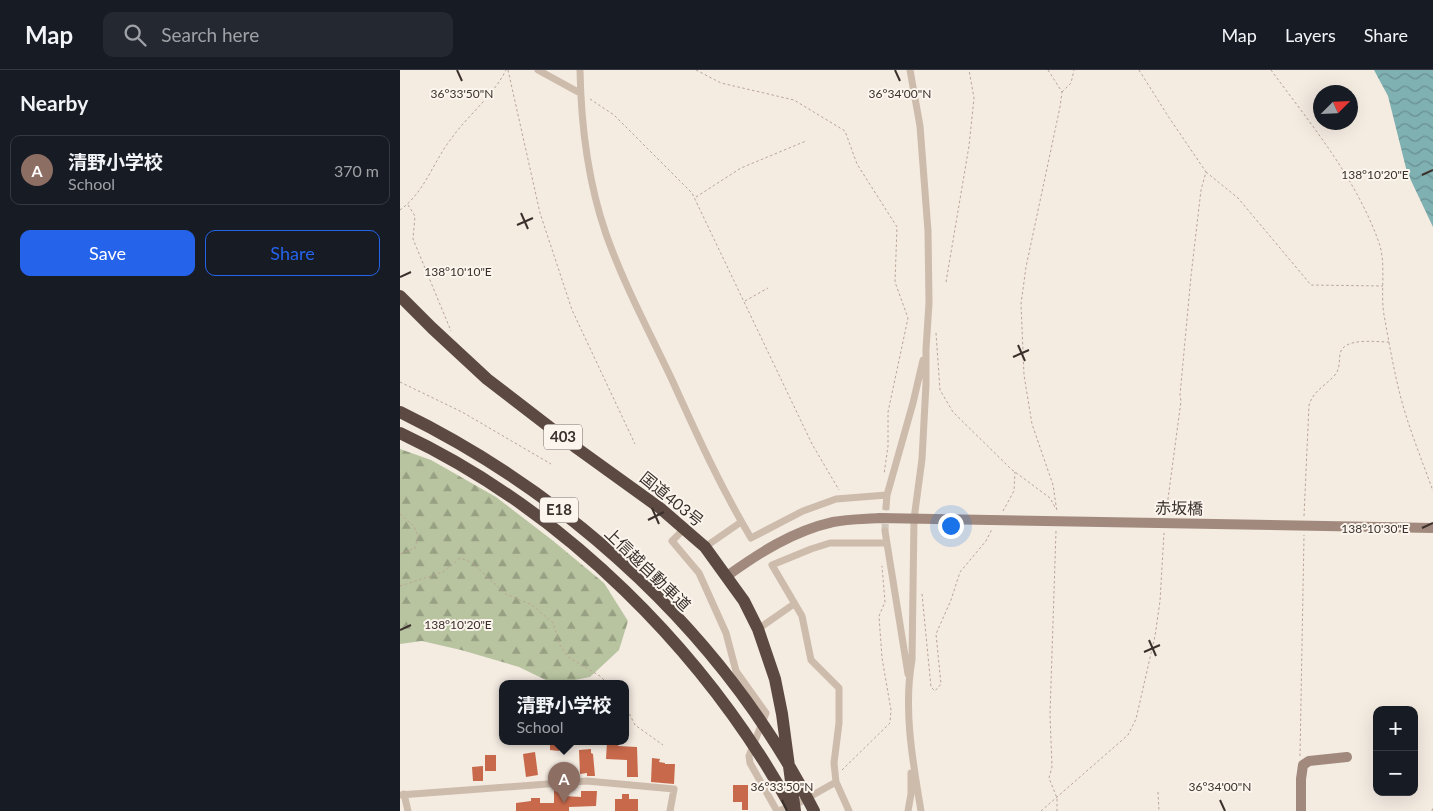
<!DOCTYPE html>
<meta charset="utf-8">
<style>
:root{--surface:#171b24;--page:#242831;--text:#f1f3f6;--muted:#9ea1a6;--line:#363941;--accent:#2563eb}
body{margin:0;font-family:Lato,"Noto Sans JP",sans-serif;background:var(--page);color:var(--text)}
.controls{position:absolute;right:15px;bottom:15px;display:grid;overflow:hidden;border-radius:10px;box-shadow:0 5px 20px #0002}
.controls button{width:45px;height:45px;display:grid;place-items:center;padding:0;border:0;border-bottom:1px solid var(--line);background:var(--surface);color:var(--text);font:25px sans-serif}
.compass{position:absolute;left:913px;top:15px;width:45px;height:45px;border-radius:50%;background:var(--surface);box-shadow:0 5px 20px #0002;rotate:66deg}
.you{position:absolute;left:550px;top:455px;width:18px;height:18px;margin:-12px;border:4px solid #fff;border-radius:50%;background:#1a73e8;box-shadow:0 0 0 8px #1a73e833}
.badge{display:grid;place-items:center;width:32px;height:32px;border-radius:50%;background:var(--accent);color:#fff;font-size:16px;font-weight:700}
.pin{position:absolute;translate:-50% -41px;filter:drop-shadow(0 1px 2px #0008)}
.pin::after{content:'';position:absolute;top:26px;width:18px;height:15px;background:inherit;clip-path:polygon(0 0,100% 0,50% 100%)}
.popup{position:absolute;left:99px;top:610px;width:130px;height:65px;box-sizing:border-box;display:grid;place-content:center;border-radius:10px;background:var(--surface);filter:drop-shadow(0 1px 4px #0005);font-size:16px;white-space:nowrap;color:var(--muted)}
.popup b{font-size:19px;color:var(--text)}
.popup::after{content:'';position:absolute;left:50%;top:100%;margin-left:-10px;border:10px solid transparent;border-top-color:var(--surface)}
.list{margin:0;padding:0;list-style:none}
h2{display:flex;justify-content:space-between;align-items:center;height:65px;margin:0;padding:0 20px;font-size:21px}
h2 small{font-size:16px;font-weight:400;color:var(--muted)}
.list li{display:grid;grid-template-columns:32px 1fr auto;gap:15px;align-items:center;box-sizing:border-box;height:70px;margin:0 10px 10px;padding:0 10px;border:1px solid var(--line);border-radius:10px}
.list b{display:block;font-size:19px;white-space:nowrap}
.list p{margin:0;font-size:16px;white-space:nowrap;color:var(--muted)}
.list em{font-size:16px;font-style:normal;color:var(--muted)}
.actions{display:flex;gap:10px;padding:15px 20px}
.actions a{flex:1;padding:11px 0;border:1px solid var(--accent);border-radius:10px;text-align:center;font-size:18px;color:var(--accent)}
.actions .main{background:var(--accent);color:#fff}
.icon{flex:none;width:28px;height:28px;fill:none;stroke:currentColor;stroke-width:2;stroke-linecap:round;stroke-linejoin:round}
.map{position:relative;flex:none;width:1033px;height:741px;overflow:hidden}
header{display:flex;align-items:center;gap:30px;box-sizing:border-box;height:70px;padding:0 25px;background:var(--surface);border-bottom:1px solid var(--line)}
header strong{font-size:24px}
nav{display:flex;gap:28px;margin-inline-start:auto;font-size:18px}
.search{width:350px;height:45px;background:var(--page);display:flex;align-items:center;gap:12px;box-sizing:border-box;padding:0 18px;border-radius:10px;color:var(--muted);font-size:19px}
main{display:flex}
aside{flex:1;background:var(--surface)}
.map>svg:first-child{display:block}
</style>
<header>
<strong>Map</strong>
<div class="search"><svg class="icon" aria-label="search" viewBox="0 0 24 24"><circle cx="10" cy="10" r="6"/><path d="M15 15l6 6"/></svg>Search here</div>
<nav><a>Map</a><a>Layers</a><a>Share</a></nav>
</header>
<main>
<aside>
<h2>Nearby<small></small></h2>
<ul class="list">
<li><span class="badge" style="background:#8d6e63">A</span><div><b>清野小学校</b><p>School</p></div><em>370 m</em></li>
</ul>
<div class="actions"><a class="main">Save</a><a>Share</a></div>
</aside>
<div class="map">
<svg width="1033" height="741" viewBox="0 0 1033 741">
<defs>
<pattern id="forest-firs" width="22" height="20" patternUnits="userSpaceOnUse" patternTransform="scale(1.25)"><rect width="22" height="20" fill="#b8c4a0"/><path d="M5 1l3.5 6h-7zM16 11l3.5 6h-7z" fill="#97a083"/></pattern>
<pattern id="water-waves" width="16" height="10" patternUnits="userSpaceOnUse" patternTransform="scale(1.25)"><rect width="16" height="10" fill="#7fb0b2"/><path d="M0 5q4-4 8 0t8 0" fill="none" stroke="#699091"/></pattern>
</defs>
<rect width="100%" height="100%" fill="#f4ebe1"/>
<path fill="url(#forest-firs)" d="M0,379L31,390L96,427L152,470L204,513L228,551L219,580L190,607L154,614L119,597L61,580L22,571L0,574Z"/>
<path fill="url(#water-waves)" d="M974,0H1033V157L1007,102L988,26Z"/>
<path fill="#c8694b" d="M150,672H160L159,681L150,680Z
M207,672L219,673L218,676L237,677L238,707H227V690L206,689Z
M191,679V683L193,684L195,706H187V703L180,704L179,680Z
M135,682L138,705L126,707L123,684Z
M85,685H96V701H85Z
M252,688L260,689L259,692L265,693V694H275L274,714L251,712Z
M83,696V711H73L72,697Z
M333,715H348V740H342V732H333Z
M154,719H164V726L181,727V721H197L196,736L169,737V741H116V733L131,731V728H140V733H154Z
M222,724H229V729H238V741H215V729H222Z"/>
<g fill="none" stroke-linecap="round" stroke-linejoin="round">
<path stroke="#cfc6bd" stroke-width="7" stroke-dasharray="7 3.5" stroke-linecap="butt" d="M485,461L486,437"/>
<path stroke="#b9a596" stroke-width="1" stroke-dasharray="2.5 2.5" stroke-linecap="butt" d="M108,0L140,143L172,240L235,374
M296,0L321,13L394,30L445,61L457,94L497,157L495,212L508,248L488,342V376L484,404
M648,0L662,22L660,37L626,197L621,234L624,305L632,354L653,415L657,442
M739,0L768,46L806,102L801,120L791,206L780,325L781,331L766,444
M871,0C910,53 955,107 978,170C987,192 980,222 984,245C988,267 992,290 997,312C1005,349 1020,385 1033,421
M662,22L671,13L674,0
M190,29L214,45L292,123L412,374L439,420
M806,102L838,128L911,215L983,216
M296,127L341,98L406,71
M8,135L15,146L13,169L51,261
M0,140C25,122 33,92 51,69C68,45 93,26 106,0
M546,212L569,76L574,28L569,0
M345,231L368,218
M536,263L540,320L553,342L611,399L650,428L656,439
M0,312L62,342L151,394
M603,441L614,421L615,402
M0,444L14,456L18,466L15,478L0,484
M904,446L909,335C914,320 924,317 934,306C940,300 939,292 940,284C943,267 976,272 989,272
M656,461L650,644L652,697L649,708L657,728V741
M0,516L43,502L60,488L71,492L106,524L132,535L153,553L160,575L168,587L200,606L208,614
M522,524L531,617L535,621L541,614L536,564L551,530L560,502L586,471L592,459
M225,635L235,655L263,675
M900,686L904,465
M442,700L490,653L491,640L482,588L479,546L485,532L482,496
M758,722L759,741
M641,741L728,665L736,649L755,566L760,531L764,463
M1032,741L1033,737"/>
<path stroke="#cdbbac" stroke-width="7" d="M138,0L180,23
M180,0C181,55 188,112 206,164C224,215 250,263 273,312C297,365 321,418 351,468L403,441L436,429L487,425
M510,0L520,56L528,161L529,233L526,279V314L522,389L514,449L512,590C503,639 513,693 521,741
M486,437L487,425L513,333L523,290
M284,459L272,471L299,503L326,563L336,601L366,643L349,686L350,693L377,741
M485,461L508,604
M305,477L341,452
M358,559L394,534
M4,724L8,741
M0,725L187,711L274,719L270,741
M378,741L395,735L436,712
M449,741L436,712L434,693L439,653V618L411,590L402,546L372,495L411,479L430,473H486
M508,741L511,724V703"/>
<path stroke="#a18a7d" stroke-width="10" d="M327,506C359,483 393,461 433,452C447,449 464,449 479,448L1033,458
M901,741V709L903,695L909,691L947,687"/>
<path stroke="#5c4a42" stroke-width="12" d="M0,226L32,258L87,309L178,379L260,438L305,477L344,531L358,559L375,609L382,644L395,741
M0,342C174,427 326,568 414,741
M0,363C164,440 305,581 392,739"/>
</g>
<path fill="none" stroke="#3b302b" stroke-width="2" d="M57,0L62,11M495,0L500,11M1022,105L1033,100M121,143L128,159M117,155L133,148M0,207L11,202M618,275L625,291M613,287L629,280M252,438L259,454M248,450L264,442M1022,458L1033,453M0,560L11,555M749,570L756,586M744,582L760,575M382,730L387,741M820,730L825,741"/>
<g text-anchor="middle" stroke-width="4" stroke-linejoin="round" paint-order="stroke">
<g fill="#fbf5ee" stroke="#756b66" stroke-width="1">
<rect x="144" y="354.5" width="38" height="25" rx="4"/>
<rect x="140" y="427.5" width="38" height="25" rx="4"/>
</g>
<g font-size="15" font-weight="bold" fill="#3b302b">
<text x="163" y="372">403</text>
<text x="159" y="445">E18</text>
</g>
<g font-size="16" fill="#3b302b" stroke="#fbf5ee">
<text transform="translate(272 429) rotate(39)" y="6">国道403号</text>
<text transform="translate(779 438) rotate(1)" y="6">赤坂橋</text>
<text transform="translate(248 499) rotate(44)" y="6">上信越自動車道</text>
</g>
</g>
<g font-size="12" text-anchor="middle" fill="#3b302b" stroke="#fbf5ee" stroke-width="4" stroke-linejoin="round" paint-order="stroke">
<text x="62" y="28">36°33'50"N</text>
<text x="500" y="28">36°34'00"N</text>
<text x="975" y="109">138°10'20"E</text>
<text x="58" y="206">138°10'10"E</text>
<text x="975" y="463">138°10'30"E</text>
<text x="58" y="559">138°10'20"E</text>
<text x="382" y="721">36°33'50"N</text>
<text x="820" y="721">36°34'00"N</text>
</g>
</svg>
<div class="controls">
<button>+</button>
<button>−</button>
</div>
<svg class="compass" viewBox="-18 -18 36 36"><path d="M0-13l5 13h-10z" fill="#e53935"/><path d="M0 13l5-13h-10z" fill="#9ea1a6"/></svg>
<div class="you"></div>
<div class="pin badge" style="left:164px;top:733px;background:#8d6e63">A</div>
<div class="popup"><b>清野小学校</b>School</div>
</div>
</main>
